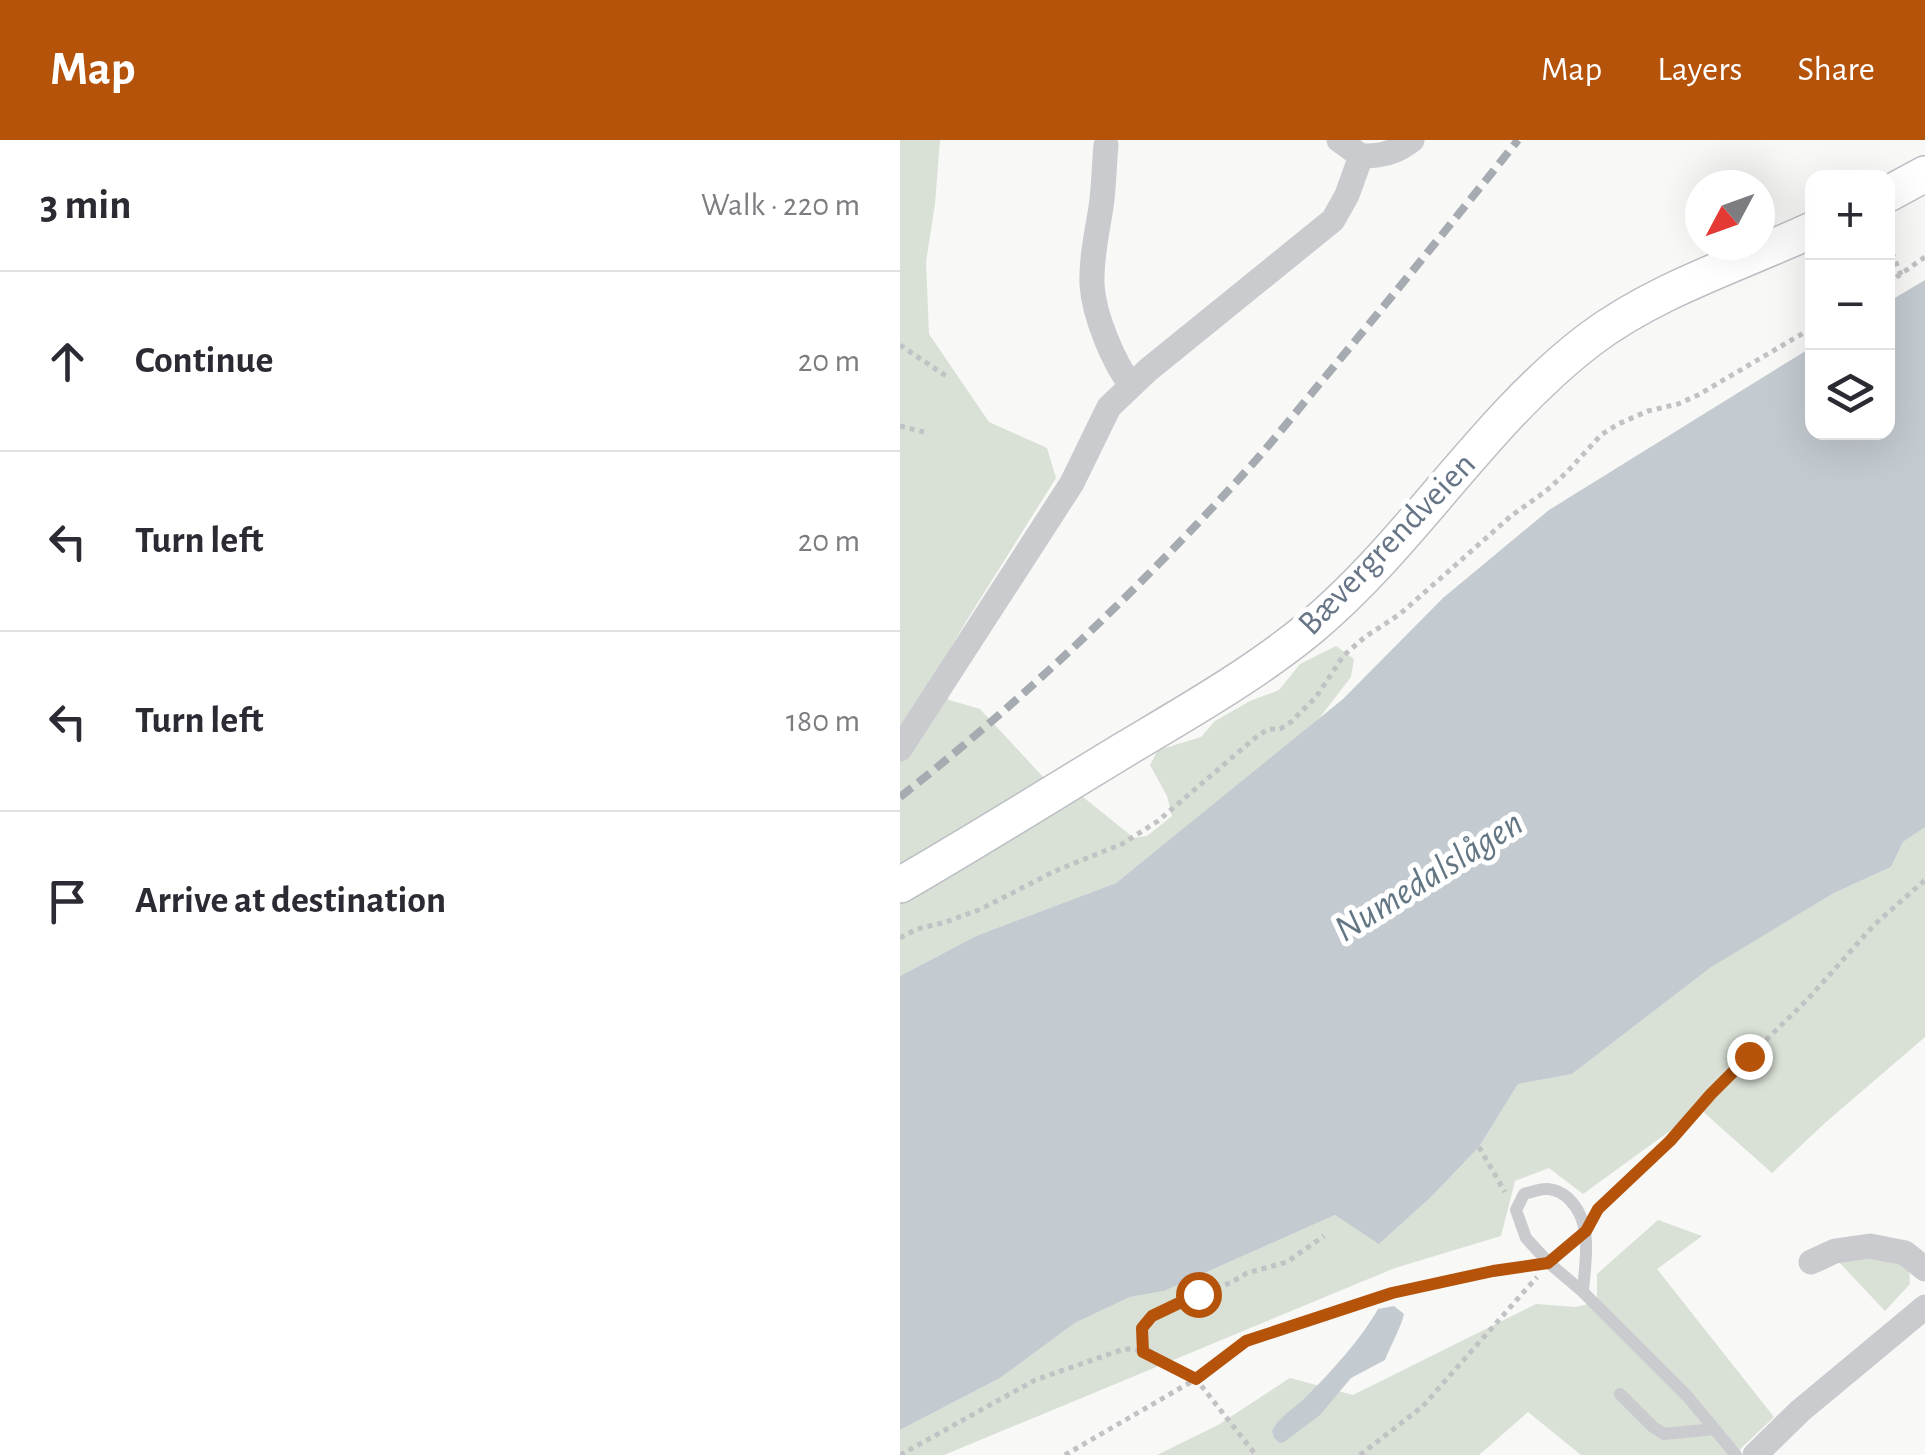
<!DOCTYPE html>
<meta charset="utf-8">
<style>
:root{--surface:#fff;--page:#f2f2f3;--text:#2b2b33;--muted:#7c7c81;--line:#e1e1e2;--accent:#b45309}
body{margin:0;font-family:"Alegreya Sans",sans-serif;background:var(--page);color:var(--text)}
.controls{position:absolute;right:30px;top:30px;display:grid;overflow:hidden;border-radius:20px;box-shadow:0 10px 40px #0002}
.controls button{width:90px;height:90px;display:grid;place-items:center;padding:0;border:0;border-bottom:2px solid var(--line);background:var(--surface);color:var(--text);font:50px sans-serif}
.compass{position:absolute;left:785px;top:30px;width:90px;height:90px;border-radius:50%;background:var(--surface);box-shadow:0 10px 40px #0002;rotate:229deg}
.stop{position:absolute;width:30px;height:30px;margin:-22px;border:8px solid #b45309;border-radius:50%;background:#fff}
.stop.end{background:#b45309;border-color:#fff;box-shadow:0 2px 10px #0008}
.list{margin:0;padding:0;list-style:none}
h2{display:flex;justify-content:space-between;align-items:center;height:130px;margin:0;padding:0 40px;font-size:42px}
h2 small{font-size:32px;font-weight:400;color:var(--muted)}
.list li{display:grid;grid-template-columns:65px 1fr auto;gap:30px;align-items:center;box-sizing:border-box;height:180px;padding:0 40px;border-top:2px solid var(--line)}
.list b{display:block;font-size:38px;white-space:nowrap}
.list em{font-size:32px;font-style:normal;color:var(--muted)}
.icon{flex:none;width:55px;height:55px;fill:none;stroke:currentColor;stroke-width:2;stroke-linecap:round;stroke-linejoin:round}
.map{position:relative;flex:none;width:1025px;height:1315px;overflow:hidden}
header{display:flex;align-items:center;gap:60px;box-sizing:border-box;height:140px;padding:0 50px;background:var(--accent);color:#fff}
header strong{font-size:48px}
nav{display:flex;gap:55px;margin-inline-start:auto;font-size:35px}
main{display:flex}
aside{flex:1;background:var(--surface)}
.map>svg:first-child{display:block}
</style>
<header>
<strong>Map</strong>
<nav><a>Map</a><a>Layers</a><a>Share</a></nav>
</header>
<main>
<aside>
<h2>3 min<small>Walk · 220 m</small></h2>
<ul class="list">
<li><svg class="icon" aria-label="ahead" viewBox="0 0 24 24"><path d="M12 20V5M6 11l6-6 6 6"/></svg><div><b>Continue</b></div><em>20 m</em></li>
<li><svg class="icon" aria-label="left" viewBox="0 0 24 24"><path d="M17 20v-9H6M10 6l-5 5 5 5"/></svg><div><b>Turn left</b></div><em>20 m</em></li>
<li><svg class="icon" aria-label="left" viewBox="0 0 24 24"><path d="M17 20v-9H6M10 6l-5 5 5 5"/></svg><div><b>Turn left</b></div><em>180 m</em></li>
<li><svg class="icon" aria-label="arrive" viewBox="0 0 24 24"><path d="M6 21V4h12l-3 4 3 4H6"/></svg><div><b>Arrive at destination</b></div></li>
</ul>
</aside>
<div class="map">
<svg width="1025" height="1315" viewBox="0 0 1025 1315">
<rect width="100%" height="100%" fill="#f8f8f6"/>
<path fill="#d9e0d6" d="M0,0H40L35,64L26,122L29,194L89,282L147,308L156,338L67,480L31,541L49,560L80,569L144,638L178,653L234,698L247,696L272,676L267,656L250,625L258,610L301,597L315,581L350,561L379,550L400,524L436,506L454,519L451,537L417,581L216,743L76,796L0,836Z
M1025,687V897L926,982L872,1033L800,969L683,1054L649,1028L615,1041L601,1096L495,1128L44,1315H0V1290L100,1238L175,1183L230,1157L264,1151L435,1075L480,1103L530,1058L579,1007L618,944L672,934L810,828L934,753L991,727L1003,702Z
M758,1080L802,1096L757,1129L874,1277L834,1315H681L628,1272L579,1315H257L318,1285L390,1238L453,1255L636,1164L676,1167L697,1162V1134Z
M983,1115L1009,1128L1010,1144L985,1171L937,1120Z"/>
<path fill="#c3cad0" d="M1025,140V687L1003,702L991,727L934,753L810,828L672,934L618,944L579,1007L530,1058L479,1104L435,1075L264,1151L230,1157L175,1183L100,1238L0,1290V836L76,796L216,743L443,559L543,458L649,370L912,207V292H988V162Z
M494,1166L504,1174C500,1190 491,1204 485,1220L451,1238L420,1275L384,1302L380,1303L374,1298L372,1291C379,1276 395,1268 406,1257C431,1232 461,1199 478,1169Z"/>
<g fill="none" stroke-linecap="round" stroke-linejoin="round">
<g stroke="#bbbec3" stroke-width="38">
<path id="secondary" d="M988,54L1025,34
M0,745C76,701 151,654 227,608C289,571 354,534 410,488C513,402 582,282 689,200C755,150 838,124 912,90"/>
</g>
<path stroke="#c0c2c4" stroke-width="5" stroke-dasharray="5 5" stroke-linecap="butt" d="M988,103L1001,135
M988,143L1025,117
M0,205L46,236
M0,286L24,292
M0,798L17,789L46,782L81,769L155,731L222,704L258,681L355,598L368,589H380L391,582L416,557L444,515L465,497L500,474L611,376L646,351L667,332L701,295L718,284L748,271L778,264L798,255L912,188
M579,1007L605,1052
M697,1070L770,1001L811,954L907,860L974,785L1025,740
M243,1212L242,1188L251,1175L298,1154L330,1143L347,1133L387,1122L424,1096
M0,1315L135,1240L224,1209C249,1208 274,1228 296,1239L346,1201L492,1153L593,1131L627,1127
M165,1315L296,1239L356,1315
M460,1315L522,1267L637,1137"/>
<path stroke="#c9cbcf" stroke-width="12" d="M683,1152C685,1120 694,1084 669,1059C654,1045 642,1048 624,1054L616,1070L626,1098L649,1123L683,1152L788,1257L836,1315
M720,1254L753,1287L764,1294L814,1289"/>
<path stroke="#c9cbcf" stroke-width="25" d="M439,0L461,16
M206,5C204,26 204,47 201,67C197,93 191,118 192,145C194,175 213,222 231,245
M461,16C482,16 495,13 512,0
M0,609L172,343L209,267L248,230L433,80L447,55L461,16
M911,1122L935,1111L970,1106L1005,1113L1025,1129
M855,1315L900,1271L1025,1167"/>
<use href="#secondary" stroke="#fff" stroke-width="35"/>
<path stroke="#a6abb2" stroke-width="8" stroke-dasharray="15 8" stroke-linecap="butt" d="M0,657C126,558 241,447 348,329C375,299 400,267 426,236C491,158 555,79 618,0"/>
</g>
<g fill="none" stroke-linecap="round" stroke-linejoin="round">
<path stroke="#b45309" stroke-width="12" d="M298,1154L252,1176L242,1188L243,1212L296,1239L346,1201L492,1153L593,1131L648,1123L686,1091L698,1069L770,1001L811,954L849,916"/>
</g>
<g text-anchor="middle" stroke-width="10" stroke-linejoin="round" paint-order="stroke">
<g font-size="35" fill="#677587" stroke="#fff">
<text transform="translate(486 403) rotate(-46)" y="12">Bævergrendveien</text>
</g>
<g font-size="38" font-style="italic" fill="#637683" stroke="#fff">
<text transform="translate(528 735) rotate(-32)" y="13">Numedalslågen</text>
</g>
</g>
</svg>
<div class="controls">
<button>+</button>
<button>−</button>
<button><svg class="icon" aria-label="layers" viewBox="0 0 24 24"><path d="M12 4l9 5-9 5-9-5zM3 14l9 5 9-5"/></svg></button>
</div>
<svg class="compass" viewBox="-18 -18 36 36"><path d="M0-13l5 13h-10z" fill="#e53935"/><path d="M0 13l5-13h-10z" fill="#7c7c81"/></svg>
<div class="stop" style="left:298px;top:1154px"></div>
<div class="stop end" style="left:849px;top:916px"></div>
</div>
</main>
